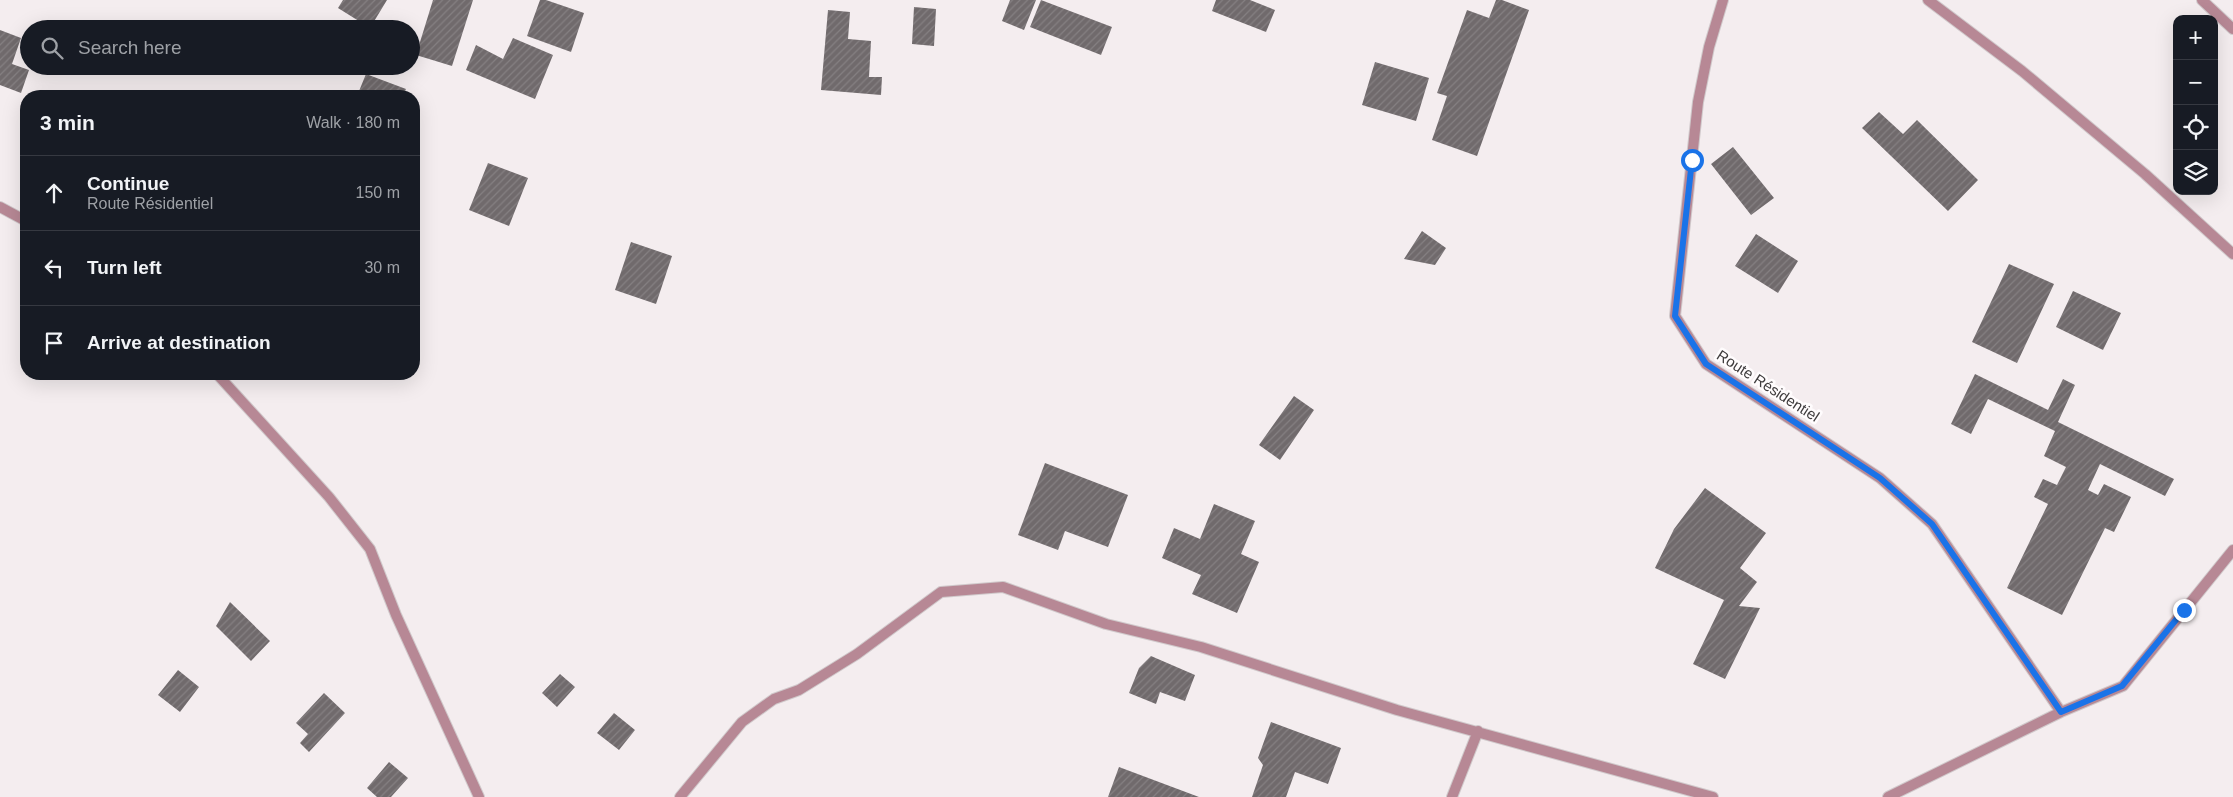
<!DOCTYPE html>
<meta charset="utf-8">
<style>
:root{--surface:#171b24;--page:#20242c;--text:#f1f3f6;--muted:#9ea1a6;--line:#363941}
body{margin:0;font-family:Helvetica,sans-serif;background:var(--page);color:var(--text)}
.controls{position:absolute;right:15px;top:15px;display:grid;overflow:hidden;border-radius:10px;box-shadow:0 5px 20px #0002}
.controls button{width:45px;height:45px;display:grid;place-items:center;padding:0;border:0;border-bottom:1px solid var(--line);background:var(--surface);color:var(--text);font:25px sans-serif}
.stop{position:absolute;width:15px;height:15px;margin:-11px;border:4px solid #1a73e8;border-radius:50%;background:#fff}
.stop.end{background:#1a73e8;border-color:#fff;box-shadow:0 1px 5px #0008}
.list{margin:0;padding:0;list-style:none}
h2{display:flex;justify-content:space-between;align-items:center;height:65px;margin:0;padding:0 20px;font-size:21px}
h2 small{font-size:16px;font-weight:400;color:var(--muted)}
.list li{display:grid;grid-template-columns:32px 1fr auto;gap:15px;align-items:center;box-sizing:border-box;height:75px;padding:0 20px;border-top:1px solid var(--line)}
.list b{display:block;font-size:19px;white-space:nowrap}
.list p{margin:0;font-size:16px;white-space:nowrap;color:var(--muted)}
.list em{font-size:16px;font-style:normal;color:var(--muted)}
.icon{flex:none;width:28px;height:28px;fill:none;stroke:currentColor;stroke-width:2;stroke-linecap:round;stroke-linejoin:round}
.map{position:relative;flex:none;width:2233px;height:797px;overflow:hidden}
.search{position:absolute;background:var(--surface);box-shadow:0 5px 20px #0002;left:20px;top:20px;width:400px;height:55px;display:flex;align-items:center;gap:12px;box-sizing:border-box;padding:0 18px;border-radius:28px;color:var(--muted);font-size:19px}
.panel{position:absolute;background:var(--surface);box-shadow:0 5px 20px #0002;left:20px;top:90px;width:400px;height:290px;border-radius:20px}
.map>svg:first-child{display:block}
</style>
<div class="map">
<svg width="2233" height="797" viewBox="0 0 2233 797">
<defs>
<pattern id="building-hatch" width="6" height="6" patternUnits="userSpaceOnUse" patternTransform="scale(1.25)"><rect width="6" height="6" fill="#706a6c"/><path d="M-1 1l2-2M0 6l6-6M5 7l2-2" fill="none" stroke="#858082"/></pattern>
</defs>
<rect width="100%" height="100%" fill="#f4edef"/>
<path fill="url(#building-hatch)" d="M343,0H387L370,28L338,8Z
M433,0H473L452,66L416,55Z
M540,0H546L584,13L571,52L527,36Z
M1010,0H1036L1024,30L1002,21Z
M1041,0L1112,27L1101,55L1030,27Z
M1216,0H1250L1275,10L1266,32L1212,11Z
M1496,0H1502L1529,10L1477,156L1432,140L1447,96L1437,93L1467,10L1489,18Z
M914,7L936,9L934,46L912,44Z
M828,10L850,12L848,39L871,41L869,77H882L881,95L821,90Z
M0,30L21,38L12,64L29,70L21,93L0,85Z
M513,38L553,55L535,99L466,70L476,45L503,59Z
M1375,62L1429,78L1416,121L1362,105Z
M366,74L406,89L403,96H357Z
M1879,112L1903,134L1917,120L1978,180L1948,211L1862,128Z
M1733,147L1774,198L1751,215L1711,164Z
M488,163L528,178L509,226L469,210Z
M1422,231L1446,248L1435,265L1404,259Z
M1756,234L1798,261L1778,293L1735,266Z
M631,242L672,256L656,304L615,290Z
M2009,264L2054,284L2017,363L1972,342Z
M2073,291L2121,313L2103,350L2056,327Z
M1975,374L2048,410L2063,379L2075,385L2058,422L2174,479L2165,496L2100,464L2088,490L2098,495L2104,484L2131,497L2114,532L2105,528L2062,615L2007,588L2048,504L2034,497L2043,479L2057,485L2066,467L2044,456L2055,431L1988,399L1971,434L1951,424Z
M1294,396L1314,410L1280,460L1259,445Z
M1045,463L1128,495L1108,547L1065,531L1058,550L1018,535Z
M1705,488L1766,533L1740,568L1757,582L1739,606L1760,608L1725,679L1693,664L1724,600L1655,568L1674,529Z
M1214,504L1255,521L1241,554L1259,562L1237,613L1192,594L1201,575L1162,558L1174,528L1200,539Z
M230,602L270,641L251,661L216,626Z
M1151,656L1195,675L1185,701L1160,692L1156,704L1129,693L1139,668Z
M178,670L199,687L180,712L158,695Z
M560,674L575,687L557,707L542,693Z
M324,693L345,713L309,752L300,743L308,734L296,723Z
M614,713L635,730L619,750L597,733Z
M1271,722L1341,748L1328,784L1295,772L1286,797H1252L1263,765L1258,758Z
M389,762L408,778L391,797H377L367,788Z
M1119,767L1199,797H1108Z"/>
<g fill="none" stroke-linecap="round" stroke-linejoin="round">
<g stroke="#d0c9cb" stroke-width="12">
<path id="minor" d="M1723,0L1709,47L1698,102L1675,316L1706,364L1880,478L1932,524L2061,712
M1928,0L2022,71L2145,174L2233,254
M2202,0L2233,29
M0,207L26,221
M217,374L329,497L370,549L396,615L479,797
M680,797L742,722L774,699L799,690L857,654L941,592L1003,587L1106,624L1201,647L1397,710L1713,797
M1452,797L1478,731
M1888,797L2061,712L2123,686L2233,550"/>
</g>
<use href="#minor" stroke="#b78895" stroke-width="10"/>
</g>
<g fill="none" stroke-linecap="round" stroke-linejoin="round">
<path stroke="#1a73e8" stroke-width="6" d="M1692,160L1675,316L1706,364L1880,478L1932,524L2061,712L2122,686L2184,610"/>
</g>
<g text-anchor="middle" stroke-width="5" stroke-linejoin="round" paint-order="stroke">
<g font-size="15" fill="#3e3b3c" stroke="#fffcfd">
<text transform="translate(1768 386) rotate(33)" y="5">Route Résidentiel</text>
</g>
</g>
</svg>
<div class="controls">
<button>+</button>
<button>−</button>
<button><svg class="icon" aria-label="locate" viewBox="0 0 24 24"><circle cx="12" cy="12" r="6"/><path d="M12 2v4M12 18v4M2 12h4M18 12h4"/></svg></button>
<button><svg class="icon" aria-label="layers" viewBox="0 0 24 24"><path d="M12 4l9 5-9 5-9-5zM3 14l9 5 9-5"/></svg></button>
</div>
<div class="stop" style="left:1692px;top:160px"></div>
<div class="stop end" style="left:2184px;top:610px"></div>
<div class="search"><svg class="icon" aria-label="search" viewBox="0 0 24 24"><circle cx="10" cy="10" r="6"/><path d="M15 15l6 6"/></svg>Search here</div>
<section class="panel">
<h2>3 min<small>Walk · 180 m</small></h2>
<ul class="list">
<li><svg class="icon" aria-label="ahead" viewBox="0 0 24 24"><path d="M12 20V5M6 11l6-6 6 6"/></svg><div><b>Continue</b><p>Route Résidentiel</p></div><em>150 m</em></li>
<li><svg class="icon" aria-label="left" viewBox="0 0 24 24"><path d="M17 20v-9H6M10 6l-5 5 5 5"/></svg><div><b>Turn left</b></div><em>30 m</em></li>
<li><svg class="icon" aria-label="arrive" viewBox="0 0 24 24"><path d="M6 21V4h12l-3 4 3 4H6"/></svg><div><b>Arrive at destination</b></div></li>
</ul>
</section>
</div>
